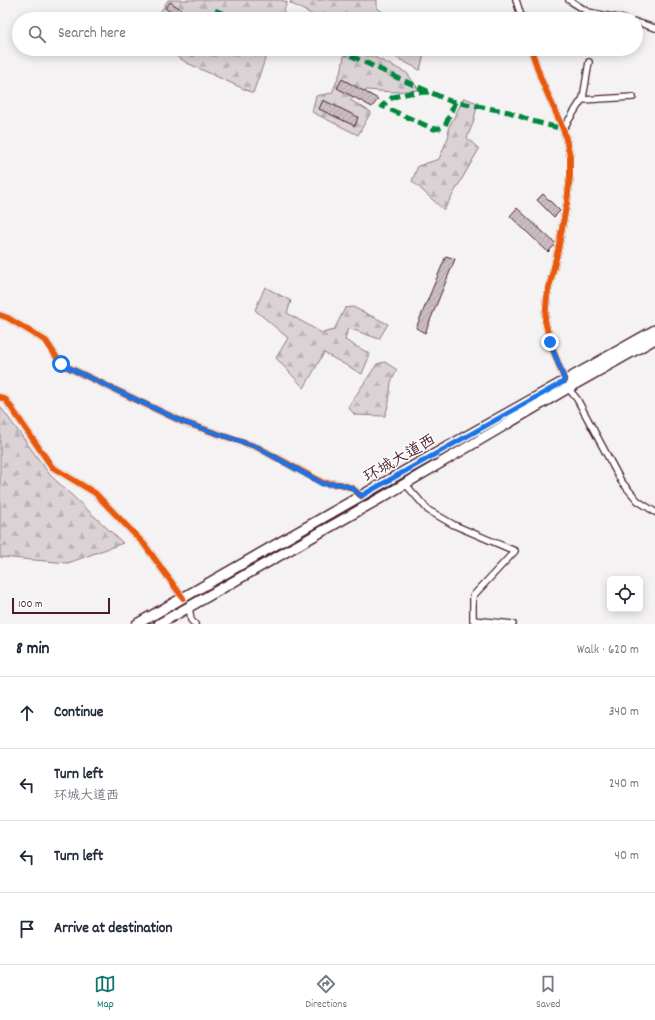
<!DOCTYPE html>
<meta charset="utf-8">
<style>
:root{--surface:#fff;--page:#f6f6f7;--text:#1f2937;--muted:#747a83;--line:#e0e1e3;--accent:#0f766e}
body{margin:0;font-family:Dekko,"LXGW WenKai TC",sans-serif;background:var(--page);color:var(--text)}
.controls{position:absolute;right:12px;bottom:12px;display:grid;overflow:hidden;border-radius:6px;box-shadow:0 2px 10px #0003}
.controls button{width:36px;height:36px;display:grid;place-items:center;padding:0;border:0;border-bottom:1px solid var(--line);background:var(--surface);color:var(--text);font:20px sans-serif}
.scale{position:absolute;left:12px;bottom:10px;width:98px;box-sizing:border-box;padding-left:4px;border:2px solid #4a1f2b;border-top:0;font-size:11px;line-height:14px;white-space:nowrap;color:#4a1f2b;-webkit-text-stroke:3px #fff;paint-order:stroke}
.stop{position:absolute;width:12px;height:12px;margin:-9px;border:3px solid #1a73e8;border-radius:50%;background:#fff}
.stop.end{background:#1a73e8;border-color:#fff;box-shadow:0 1px 4px #0008}
.list{margin:0;padding:0;list-style:none}
h2{display:flex;justify-content:space-between;align-items:center;height:52px;margin:0;padding:0 16px;font-size:17px}
h2 small{font-size:13px;font-weight:400;color:var(--muted)}
.list li{display:grid;grid-template-columns:26px 1fr auto;gap:12px;align-items:center;box-sizing:border-box;height:72px;padding:0 16px;border-top:1px solid var(--line)}
.list b{display:block;font-size:15px;white-space:nowrap}
.list p{margin:0;font-size:13px;white-space:nowrap;color:var(--muted)}
.list em{font-size:13px;font-style:normal;color:var(--muted)}
.icon{flex:none;width:22px;height:22px;fill:none;stroke:currentColor;stroke-width:2;stroke-linecap:round;stroke-linejoin:round}
.map{position:relative;flex:none;width:655px;height:624px;overflow:hidden}
.search{position:absolute;background:var(--surface);box-shadow:0 2px 10px #0003;left:12px;right:12px;top:12px;height:44px;display:flex;align-items:center;gap:10px;box-sizing:border-box;padding:0 14px;border-radius:22px;color:var(--muted);font-size:15px}
.sheet{height:340px;background:var(--surface)}
nav{display:flex;justify-content:space-around;align-items:center;box-sizing:border-box;height:56px;border-top:1px solid var(--line);background:var(--surface);font-size:11px;color:var(--muted)}
nav a{display:grid;justify-items:center;gap:2px}
nav .on{color:var(--accent)}
.map>svg:first-child{display:block}
</style>
<div class="map">
<svg width="655" height="624" viewBox="0 0 655 624">
<defs>
<pattern id="forest-firs" width="22" height="20" patternUnits="userSpaceOnUse"><rect width="22" height="20" fill="#dbd2d5"/><path d="M5 1l3.5 6h-7zM16 11l3.5 6h-7z" fill="#bdb4b7"/></pattern>
<pattern id="building-hatch" width="6" height="6" patternUnits="userSpaceOnUse"><rect width="6" height="6" fill="#cabdc1"/><path d="M-1 1l2-2M0 6l6-6M5 7l2-2" fill="none" stroke="#afa2a6"/></pattern>
</defs>
<rect width="100%" height="100%" fill="#f4f2f2"/>
<filter id="ink" filterUnits="userSpaceOnUse"><feTurbulence type="fractalNoise" baseFrequency=".025" numOctaves="2"/><feDisplacementMap in="SourceGraphic" scale="8" xChannelSelector="R" yChannelSelector="G"/><feConvolveMatrix kernelMatrix="1 2 1 2 8 2 1 2 1" color-interpolation-filters="sRGB"/></filter>
<g filter="url(#ink)">
<path fill="url(#forest-firs)" stroke="#927880" d="M168,0H281L287,2L281,19H221L216,17L215,19H156Z
M291,0H377V8L393,19H321L290,3Z
M166,49H258L267,54L253,93L187,63Z
M380,49H425L420,70Z
M360,50L407,73L419,90L392,92L367,90L350,100L371,112L358,135L312,112L316,96L332,93L342,68L344,56Z
M464,98L478,103L473,123L467,138L479,149L444,210L412,181L418,166L439,159L449,135L448,129Z
M265,287L291,301L287,313L322,333L334,330L345,308L353,307L388,324L379,339L348,328L345,340L370,354L362,374L324,353L304,388L276,358L288,338L255,310Z
M385,362L397,370L391,382L389,402L385,416L355,415L348,407L377,364Z
M0,406L50,475L123,543L68,563L0,557Z"/>
<path fill="url(#building-hatch)" stroke="#4a1f2b" d="M170,2L196,19H181L165,8Z
M183,49H198L193,56Z
M342,79L378,99L372,107L337,88Z
M323,100L358,117L355,126L319,109Z
M543,194L560,211L554,217L537,200Z
M517,208L556,244L548,252L510,216Z
M446,256L455,259L425,333L416,328Z"/>
<g fill="none" stroke-linecap="round" stroke-linejoin="round">
<g stroke="#4a1f2b" stroke-width="8">
<path id="street" d="M516,0L522,19
M569,0L588,12L623,19
M636,22L655,28
M531,49L541,79L564,131L570,156V176L567,202L558,250L547,296L545,320L550,342L565,381
M582,100L633,97
M563,129L583,98L589,62
M0,315L8,318L46,341L61,364L183,422L257,447L323,483L340,484L352,488L361,496
M568,388L577,399L621,481L638,501L655,512
M0,397L6,400L52,467L95,493L144,544L183,598
M404,485L408,487L428,510L454,525L515,551L473,596V620L513,624
M189,606L191,620L195,624"/>
</g>
<g stroke="#4a1f2b" stroke-width="12">
<path id="primary" d="M137,624L408,469L655,330
M159,624L386,495L568,388L655,339"/>
</g>
<use href="#street" stroke="#fff" stroke-width="5.5"/>
<use href="#primary" stroke="#fff" stroke-width="9"/>
<path stroke="#00873e" stroke-width="5" stroke-dasharray="10 5" stroke-linecap="butt" d="M206,19L205,16L214,10L238,19
M337,49L398,78L450,101L477,106L509,112L532,121L563,129
M429,92L410,93L393,97L382,106L434,129L440,128L445,126L455,102"/>
<g stroke="#fff" stroke-width="8">
<path id="cycleway" d="M531,49L541,79L564,131L570,156V176L567,202L558,250L547,296L545,320L550,342L565,381
M0,315L8,318L46,341L61,364L183,422L257,447L323,483L340,484L352,488L361,496
M0,397L6,400L52,467L95,493L144,544L183,598"/>
</g>
<use href="#cycleway" stroke="#e8590c" stroke-width="6"/>
</g>
</g>
<g fill="none" stroke-linecap="round" stroke-linejoin="round" filter="url(#ink)">
<path stroke="#1a73e8" stroke-width="5" d="M61,364L183,422L257,447L323,484H340L352,488L361,496L565,381L550,342"/>
</g>
<g text-anchor="middle" stroke-width="3" stroke-linejoin="round" paint-order="stroke">
<g font-size="16" fill="#4a1f2b" stroke="#fff">
<text transform="translate(399 457) rotate(-30)" y="6">环城大道西</text>
</g>
</g>
</svg>
<div class="controls">
<button><svg class="icon" aria-label="locate" viewBox="0 0 24 24"><circle cx="12" cy="12" r="6"/><path d="M12 2v4M12 18v4M2 12h4M18 12h4"/></svg></button>
</div>
<div class="scale">100 m</div>
<div class="stop" style="left:61px;top:364px"></div>
<div class="stop end" style="left:550px;top:342px"></div>
<div class="search"><svg class="icon" aria-label="search" viewBox="0 0 24 24"><circle cx="10" cy="10" r="6"/><path d="M15 15l6 6"/></svg>Search here</div>
</div>
<section class="sheet">
<h2>8 min<small>Walk · 620 m</small></h2>
<ul class="list">
<li><svg class="icon" aria-label="ahead" viewBox="0 0 24 24"><path d="M12 20V5M6 11l6-6 6 6"/></svg><div><b>Continue</b></div><em>340 m</em></li>
<li><svg class="icon" aria-label="left" viewBox="0 0 24 24"><path d="M17 20v-9H6M10 6l-5 5 5 5"/></svg><div><b>Turn left</b><p>环城大道西</p></div><em>240 m</em></li>
<li><svg class="icon" aria-label="left" viewBox="0 0 24 24"><path d="M17 20v-9H6M10 6l-5 5 5 5"/></svg><div><b>Turn left</b></div><em>40 m</em></li>
<li><svg class="icon" aria-label="arrive" viewBox="0 0 24 24"><path d="M6 21V4h12l-3 4 3 4H6"/></svg><div><b>Arrive at destination</b></div></li>
</ul>
</section>
<nav>
<a class="on"><svg class="icon" aria-label="map" viewBox="0 0 24 24"><path d="M3 6l6-2 6 2 6-2v14l-6 2-6-2-6 2zM9 4v14M15 6v14"/></svg>Map</a>
<a><svg class="icon" aria-label="directions" viewBox="0 0 24 24"><path d="M12 3l9 9-9 9-9-9zM9 14v-3h6M13 9l2 2-2 2"/></svg>Directions</a>
<a><svg class="icon" aria-label="saved" viewBox="0 0 24 24"><path d="M7 4h10v16l-5-4-5 4z"/></svg>Saved</a>
</nav>
